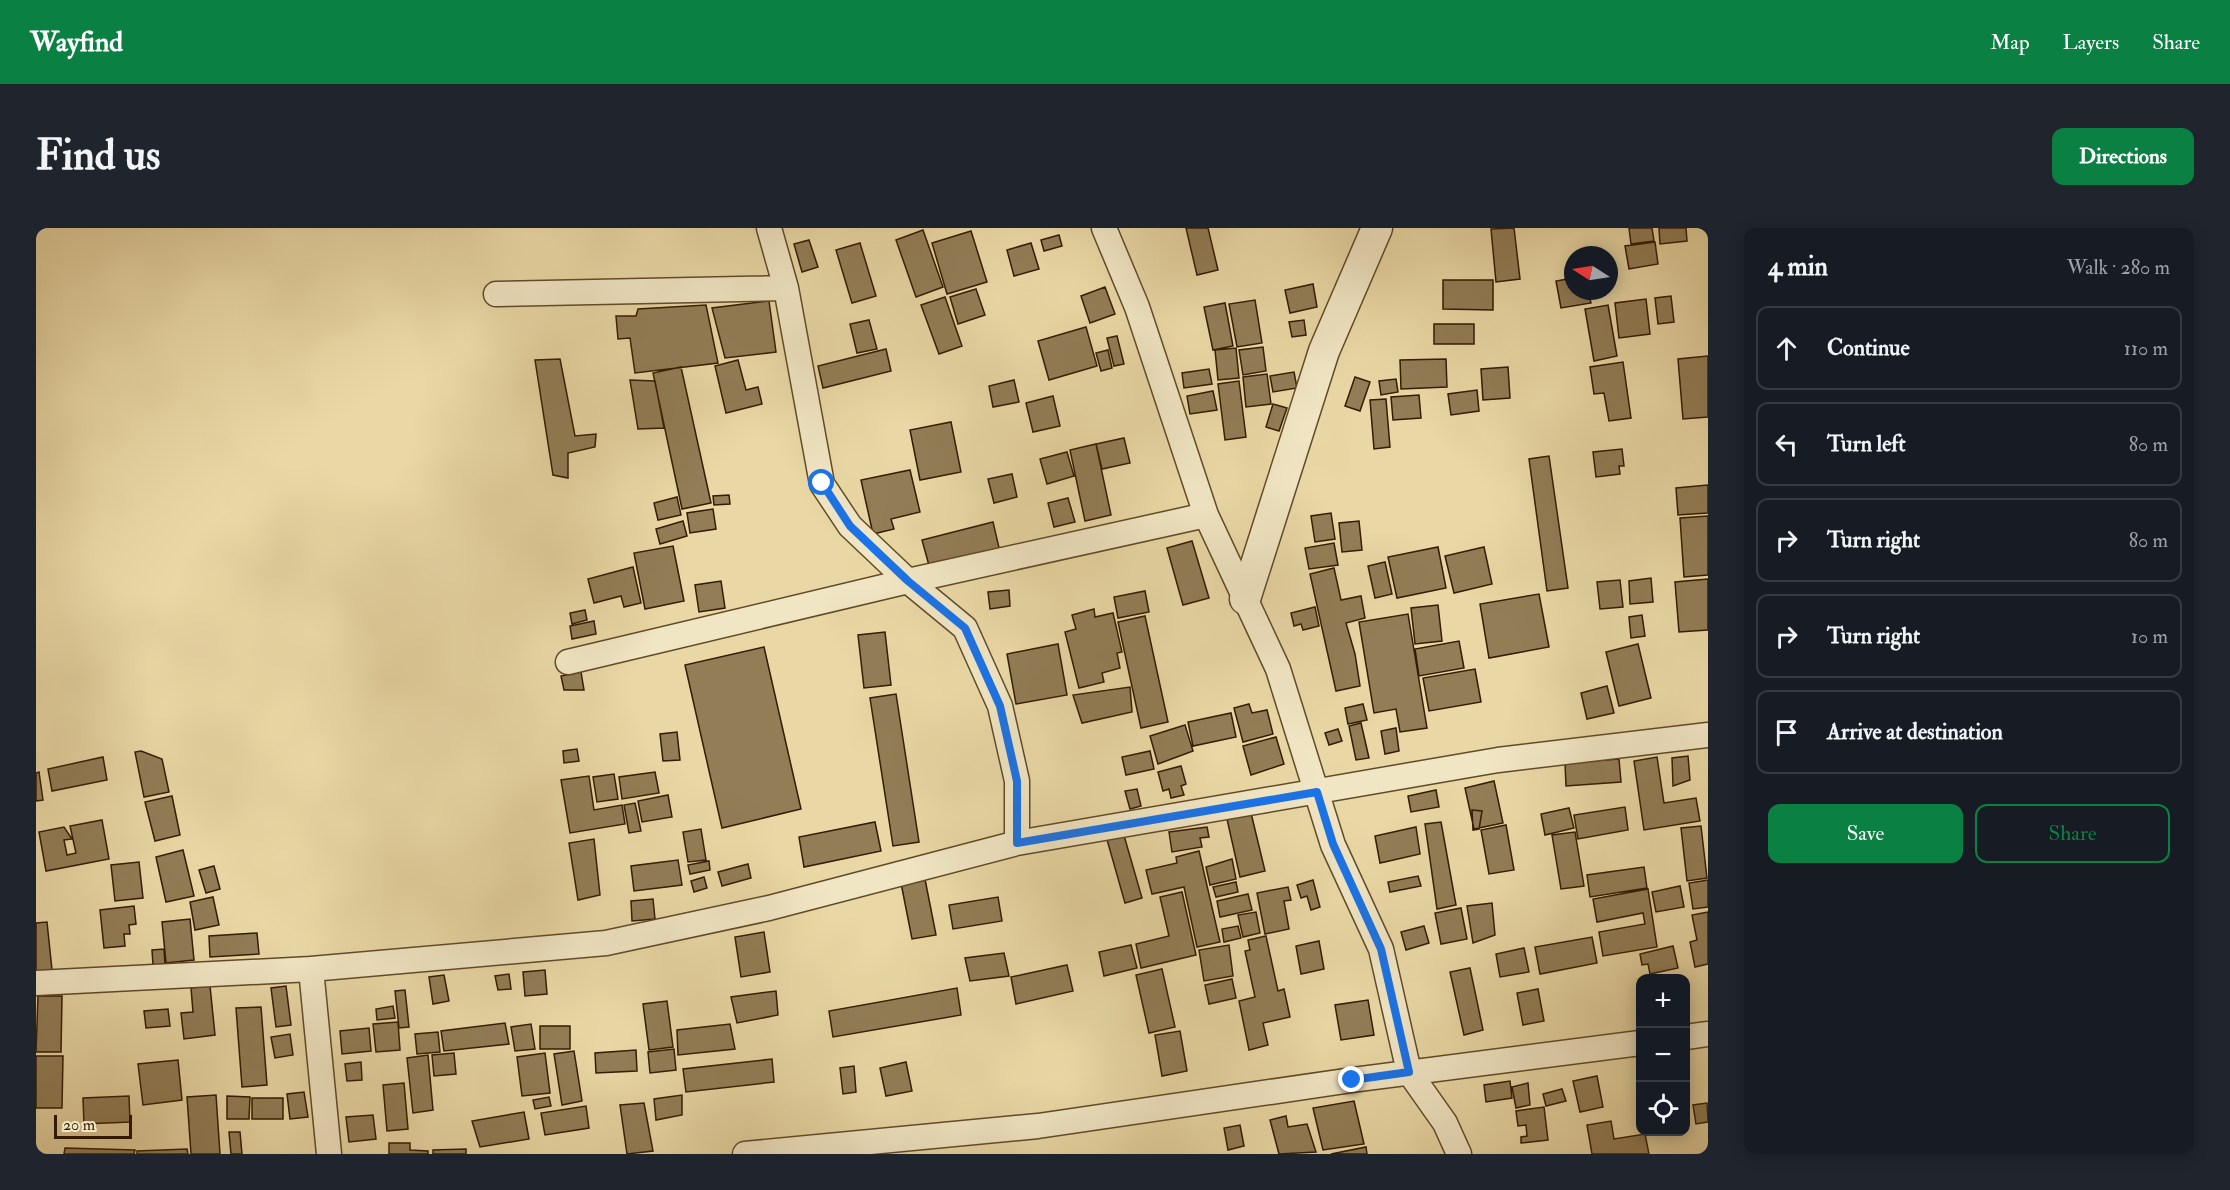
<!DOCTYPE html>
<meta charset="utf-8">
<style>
:root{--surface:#171b24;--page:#20242c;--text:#f1f3f6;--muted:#9ea1a6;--line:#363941;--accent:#0b8043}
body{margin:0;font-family:"IM FELL Double Pica",serif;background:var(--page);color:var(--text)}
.controls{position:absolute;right:18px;bottom:18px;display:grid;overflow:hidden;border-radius:12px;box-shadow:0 3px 15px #0003}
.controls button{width:54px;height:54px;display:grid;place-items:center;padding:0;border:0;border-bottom:2px solid var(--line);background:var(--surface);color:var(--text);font:30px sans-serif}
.compass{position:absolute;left:1528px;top:18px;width:54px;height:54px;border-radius:50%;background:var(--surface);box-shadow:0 3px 15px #0003;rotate:282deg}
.scale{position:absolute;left:18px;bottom:15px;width:78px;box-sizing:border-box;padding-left:6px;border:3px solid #341b00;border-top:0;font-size:16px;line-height:21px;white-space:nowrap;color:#341b00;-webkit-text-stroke:4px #f1e6c4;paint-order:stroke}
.stop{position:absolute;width:18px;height:18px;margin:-14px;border:4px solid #1a73e8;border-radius:50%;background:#fff}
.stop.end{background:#1a73e8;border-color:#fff;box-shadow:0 2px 6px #0008}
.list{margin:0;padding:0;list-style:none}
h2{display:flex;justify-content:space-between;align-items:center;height:78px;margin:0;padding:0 24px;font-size:26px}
h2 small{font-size:20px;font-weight:400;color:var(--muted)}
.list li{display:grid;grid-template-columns:39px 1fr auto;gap:18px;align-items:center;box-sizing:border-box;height:84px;margin:0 12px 12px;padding:0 12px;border:2px solid var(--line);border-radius:12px}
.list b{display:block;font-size:22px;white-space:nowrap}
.list em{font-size:20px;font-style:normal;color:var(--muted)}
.actions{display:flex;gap:12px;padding:18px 24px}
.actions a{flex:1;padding:14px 0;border:2px solid var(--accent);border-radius:12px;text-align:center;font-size:21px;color:var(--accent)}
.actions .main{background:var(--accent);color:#fff}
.icon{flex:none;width:33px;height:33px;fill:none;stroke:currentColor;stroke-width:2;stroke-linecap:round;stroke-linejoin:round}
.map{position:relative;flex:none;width:1672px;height:926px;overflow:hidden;border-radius:12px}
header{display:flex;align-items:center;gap:36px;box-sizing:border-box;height:84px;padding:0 30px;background:var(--accent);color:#fff}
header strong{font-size:28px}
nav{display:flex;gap:33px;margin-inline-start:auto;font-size:21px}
.intro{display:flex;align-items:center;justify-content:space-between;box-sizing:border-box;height:144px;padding:0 36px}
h1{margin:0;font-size:42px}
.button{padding:15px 27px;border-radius:12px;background:var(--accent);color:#fff;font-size:21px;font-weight:700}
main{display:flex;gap:36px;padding:0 36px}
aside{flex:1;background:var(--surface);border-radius:12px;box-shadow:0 3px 15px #0003}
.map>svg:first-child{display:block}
</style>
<header>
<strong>Wayfind</strong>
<nav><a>Map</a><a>Layers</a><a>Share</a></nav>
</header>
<div class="intro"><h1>Find us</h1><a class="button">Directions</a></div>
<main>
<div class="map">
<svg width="1672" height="926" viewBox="0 0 1672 926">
<rect width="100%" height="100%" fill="#e9d8a5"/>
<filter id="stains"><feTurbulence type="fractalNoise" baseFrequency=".00333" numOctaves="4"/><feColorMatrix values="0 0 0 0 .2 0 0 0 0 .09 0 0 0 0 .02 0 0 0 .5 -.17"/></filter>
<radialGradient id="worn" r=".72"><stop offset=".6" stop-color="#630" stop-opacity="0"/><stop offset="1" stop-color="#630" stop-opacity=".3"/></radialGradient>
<path fill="#927d56" stroke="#341b00" stroke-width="1.5" d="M1150,0H1172L1182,42L1161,47Z
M1478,0L1484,51L1460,54L1455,1Z
M1593,0H1616L1618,13L1595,16Z
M1623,0H1650L1651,13L1624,16Z
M887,2L907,59L880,69L860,12Z
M935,3L951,54L911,66L896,15Z
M1023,7L1026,18L1008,23L1005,12Z
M773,12L782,39L766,44L758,16Z
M1619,14L1622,36L1593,41L1589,18Z
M824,15L840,68L816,75L800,22Z
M995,15L1003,41L978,48L971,22Z
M1537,50V63H1552L1555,75L1525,80L1520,53Z
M1407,52H1457V82L1407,81Z
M1277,56L1281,79L1254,85L1249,62Z
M1069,59L1079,86L1054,95L1045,68Z
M940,61L949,87L922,96L914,69Z
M1635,68L1638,94L1622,96L1619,70Z
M909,69L926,118L903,126L885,77Z
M1610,71L1614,106L1583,110L1579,75Z
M1219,72L1226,115L1201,119L1193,76Z
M733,73L740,124L689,130L676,80Z
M1189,75L1197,118L1177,122L1168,79Z
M670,77L682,135L599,145L594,110L582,111L580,88H600L602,81Z
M1572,77L1581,128L1558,133L1549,81Z
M833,92L841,121L821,125L814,96Z
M1268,92L1270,107L1256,109L1253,94Z
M1398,96H1438V116H1398Z
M1050,99L1061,138L1013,152L1002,113Z
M1081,108L1088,136L1078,138L1071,110Z
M1227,119L1230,143L1207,147L1203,122Z
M1200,120L1203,150L1182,152L1179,122Z
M850,121L855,143L787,160L782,138Z
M1072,122L1076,140L1065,143L1060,125Z
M1672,128V189L1647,191L1642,131Z
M524,131L539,208L560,206L559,219L532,225V250L517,247L499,132Z
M1410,131L1411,159L1365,161L1364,132Z
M702,132L710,162L722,159L726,176L690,185L679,138Z
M1587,134L1595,190L1573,193L1568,165L1558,166L1554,139Z
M645,139L675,275L646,281L617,145Z
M1472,139L1474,170L1447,172L1445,141Z
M1173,141L1176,156L1148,160L1146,145Z
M1258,144L1261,160L1237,164L1234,148Z
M1231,146L1235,176L1210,179L1207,149Z
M1319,149L1334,154L1324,183L1309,178Z
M1360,151L1362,164L1345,167L1343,153Z
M594,152L619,153L628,200L602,201Z
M978,152L983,174L957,179L953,158Z
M1203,153L1210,209L1189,212L1182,156Z
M1441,162L1443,183L1415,187L1412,166Z
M1177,163L1181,182L1154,186L1151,168Z
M1383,167L1385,190L1357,192L1355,169Z
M1017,168L1024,198L997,204L990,175Z
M1350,171L1354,219L1338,221L1334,172Z
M1237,176L1251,180L1243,203L1230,199Z
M915,194L925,244L884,252L874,202Z
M1088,210L1094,235L1066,241L1060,216Z
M1060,216L1075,287L1049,293L1034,222Z
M1586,221L1588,238H1583L1584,246L1560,249L1557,224Z
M1031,224L1038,248L1011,256L1004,231Z
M1513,228L1532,360L1511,363L1493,231Z
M874,242L884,284L855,291L858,301L837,306L825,252Z
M976,246L981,269L958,275L952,251Z
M1672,257V285L1642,287L1640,260Z
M693,267L694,276L678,277L677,268Z
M641,269L645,287L622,292L618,275Z
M1032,270L1039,294L1018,299L1012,275Z
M677,281L680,301L654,305L651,285Z
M1295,285L1299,311L1279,314L1275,288Z
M1672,288V347L1648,349L1644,290Z
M647,293L651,308L624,316L620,301Z
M1323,293L1326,322L1306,324L1303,295Z
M957,294L964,324L894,341L886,312Z
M1156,313L1173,370L1147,377L1131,320Z
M1298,315L1302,337L1273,341L1269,320Z
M637,318L648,373L609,381L598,325Z
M1402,319L1410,360L1361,370L1352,329Z
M1448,319L1456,356L1418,365L1409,328Z
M1349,334L1356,366L1339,370L1332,338Z
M597,339L605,375L588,379L585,368L558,375L552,351Z
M1298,340L1305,372L1325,368L1329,390L1310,395L1319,426L1324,458L1300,463L1274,346Z
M1615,350L1617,374L1594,376L1593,353Z
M1672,351V402L1643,404L1639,354Z
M1584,352L1587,379L1564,381L1561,354Z
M685,353L689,380L663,384L659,357Z
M973,362L974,378L954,381L952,364Z
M1109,363L1113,384L1082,390L1078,369Z
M1503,366L1513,419L1453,430L1444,376Z
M1402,377L1406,413L1379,416L1375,380Z
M1279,379L1283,398L1267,402L1265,396L1258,398L1255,385Z
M1058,381L1059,389L1077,385L1086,424L1081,425L1084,440L1066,445L1068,454L1043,460L1029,404L1040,401L1036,387Z
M549,382L551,392L536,396L534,385Z
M1372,386L1391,500L1364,504L1360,481L1338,485L1323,394Z
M1606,387L1609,408L1595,410L1593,389Z
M1109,388L1132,494L1105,500L1082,394Z
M558,393L560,406L536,411L534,398Z
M849,404L855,457L828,460L822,407Z
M1423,413L1428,440L1383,448L1379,421Z
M1022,416L1031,467L980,476L971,426Z
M1602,416L1615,470L1583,478L1570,424Z
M728,419L765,581L686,600L649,437Z
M1439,441L1445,474L1393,483L1387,450Z
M545,444L548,462H528L525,448Z
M1571,458L1578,485L1551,491L1545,465Z
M1094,459L1096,484L1046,495L1037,467Z
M860,466L883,614L857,618L834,470Z
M1213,476L1216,485L1231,482L1237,506L1207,514L1198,480Z
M1327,476L1331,492L1312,496L1309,480Z
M1195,485L1200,509L1157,518L1152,494Z
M1325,495L1333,530L1320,532L1313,498Z
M1149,497L1157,523L1122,536L1114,508Z
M1360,500L1363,523L1349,526L1345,503Z
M1302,501L1306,513L1293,517L1289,505Z
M641,504L644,532L627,533L624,506Z
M1240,509L1248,536L1215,547L1207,518Z
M541,521L543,533L528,535L527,523Z
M105,523L126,531L133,564L108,569L99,524Z
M1114,523L1118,541L1090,547L1086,529Z
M1652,528L1654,552L1637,558L1636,530Z
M67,529L71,552L16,563L12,541Z
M1621,529L1628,575L1660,570L1664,593L1608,602L1598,533Z
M1583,531L1585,554L1530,558L1529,535Z
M1145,538L1150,556L1145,558L1148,567L1135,570L1133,561L1127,563L1122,544Z
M3,544L7,572L0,573V545Z
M619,544L623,565L586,571L583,549Z
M578,546L582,571L561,574L557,549Z
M553,548L558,582L586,577L589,596L534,605L525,552Z
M1458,553L1467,595L1438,601L1429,560Z
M1101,561L1105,578L1094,581L1089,563Z
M1400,562L1403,579L1375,584L1372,568Z
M632,567L636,589L606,594L602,573Z
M136,568L144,607L119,613L109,574Z
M599,575L605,603L593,605L588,577Z
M1589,579L1592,602L1542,611L1538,587Z
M1533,580L1538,600L1509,607L1505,586Z
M1436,582L1446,583L1443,601L1437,602Z
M1215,585L1229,643L1204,649L1191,591Z
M66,592L73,631L10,643L3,604L28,599L36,611L28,612L31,627L40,625L34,598Z
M839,594L845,623L768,639L763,609Z
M1405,594L1420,677L1401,681L1389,596Z
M1470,597L1478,642L1453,646L1445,602Z
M1665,598L1671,650L1651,653L1645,600Z
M1171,599L1173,609L1164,610L1166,619L1136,624L1133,604Z
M1380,599L1384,626L1344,635L1339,608Z
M665,601L670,632L652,634L647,604Z
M1087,604L1106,670L1089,675L1070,608Z
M1539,604L1548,658L1525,661L1516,607Z
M558,611L564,667L542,672L533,615Z
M147,622L158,668L130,674L120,629Z
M1163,623L1184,714L1161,719L1148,659L1116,666L1110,642L1141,635L1140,629Z
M1196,631L1200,651L1174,657L1170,639Z
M642,632L646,657L598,663L595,638Z
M673,633L674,642L654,646L652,637Z
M103,634L107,670L79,673L75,637Z
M712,636L715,650L686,658L682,644Z
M178,638L184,661L170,665L163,642Z
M1608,639L1611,660L1554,669L1551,647Z
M888,646L900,707L876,711L864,650Z
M1382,648L1385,658L1354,664L1352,654Z
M668,649L671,660L658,664L655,653Z
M1277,652L1284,679L1275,682L1271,668L1265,670L1261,657Z
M1672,652V679L1657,681L1653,655Z
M1200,654L1202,664L1180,669L1177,659Z
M1644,658L1648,679L1620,684L1616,664Z
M1252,659L1255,672L1248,673L1253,701L1229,706L1221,665Z
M1612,661L1621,719L1567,728L1563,704L1609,696L1607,685L1561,694L1557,671Z
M1146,664L1160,727L1105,740L1100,716L1133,708L1124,669Z
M1212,666L1216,682L1184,689L1181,673Z
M177,669L183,697L159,702L154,674Z
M962,669L966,693L917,701L913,677Z
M617,671L619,691L596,693L595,673Z
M1456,675L1459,707L1437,715L1431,678Z
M98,678L100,696L93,697L94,706H88L89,718L68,720L64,682Z
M1425,680L1431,711L1405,716L1399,685Z
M1220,684L1224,705L1207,709L1202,687Z
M1672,684V736L1659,739L1654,714L1661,712L1656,687Z
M154,691L158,732L130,735L126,694Z
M11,694L16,742L0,744V695Z
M1202,698L1205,710L1188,714L1186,701Z
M1388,698L1393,715L1370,722L1365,704Z
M728,704L734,744L705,749L699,709Z
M221,705L223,726L174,729L173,708Z
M1230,708L1242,763L1248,761L1254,789L1227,795L1232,817L1213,822L1203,773L1219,769L1209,723L1214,722L1212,712Z
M1556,709L1561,735L1504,746L1499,719Z
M1283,713L1288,741L1265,746L1260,718Z
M1095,717L1101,740L1068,748L1063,724Z
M1193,717L1197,748L1168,753L1163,722Z
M1637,718L1642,740L1614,746L1612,736L1606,737L1604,726Z
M1488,720L1493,744L1464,749L1460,726Z
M128,721L129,736L117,737L116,722Z
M968,725L973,748L934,753L929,730Z
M1031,737L1037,763L980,776L975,749Z
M1434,740L1447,802L1428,807L1414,744Z
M1126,741L1139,799L1113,805L1100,747Z
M509,742L511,766L489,768L487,744Z
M473,746L475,761L462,762L459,748Z
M408,747L413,773L397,776L393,749Z
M1196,751L1200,770L1173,776L1169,757Z
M174,758L179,807L148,811L145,785L157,784L155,760Z
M250,758L255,797L240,799L235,760Z
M921,760L925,787L797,809L793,783Z
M1502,761L1508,793L1487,797L1481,765Z
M369,762L373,799L363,800L359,763Z
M740,763L742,787L701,795L695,769Z
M2,768H26L25,824H0Z
M1332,772L1338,807L1305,812L1299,777Z
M631,773L637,819L613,822L607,776Z
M357,778L359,790L341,792L340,781Z
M225,779L231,857L206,859L200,780Z
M132,781L134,798L110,800L108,783Z
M362,794L364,822L340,824L337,796Z
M469,795L473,816L408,823L405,803Z
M495,796L499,821L479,823L475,799Z
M694,796L699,821L642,827L641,802Z
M504,798H534V821H504Z
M333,800L335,823L306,826L304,803Z
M1144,803L1151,843L1126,848L1119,807Z
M402,804L404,824L381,826L379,806Z
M254,806L257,827L239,830L235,809Z
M638,821L640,842L614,845L612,824Z
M600,822L601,843L560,845L559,825Z
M538,823L546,873L526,877L518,826Z
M418,825L420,846L398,848L396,827Z
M509,825L514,865L486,868L481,829Z
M392,827L397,882L377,885L371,830Z
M0,828H27L26,880H0Z
M736,831L738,854L650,864L647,841Z
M142,832L146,872L107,877L102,836Z
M325,834L326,852L311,853L309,836Z
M870,834L876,863L850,868L844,840Z
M818,838L820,864L807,866L804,840Z
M1561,848L1567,879L1544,884L1537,853Z
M1474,853L1476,870L1450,874L1448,857Z
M368,855L372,901L351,903L347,857Z
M1492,855L1494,877L1480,880L1476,859Z
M1526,861L1530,873L1510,878L1507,866Z
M268,864L272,889L254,891L251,866Z
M180,867L184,926H155L151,869Z
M646,867V887L620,892L618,871Z
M93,868L94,894L48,896L47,870Z
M191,868L214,869L213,891H191Z
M513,869L515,878L499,881L497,872Z
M216,870H247V891H216Z
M1318,873L1328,916L1287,922L1277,880Z
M608,875L617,923L591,926L584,877Z
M1671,875L1672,894L1660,896L1657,877Z
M550,878L553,900L509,907L505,885Z
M1508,879L1512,912L1485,915V909L1491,908L1490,897L1482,898L1480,883Z
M488,884L493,911L444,919L436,893Z
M337,887L340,911L313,914L310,889Z
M1250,888L1252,899L1271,896L1280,924L1243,926L1234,892Z
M1575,893L1578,911L1609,906L1613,926H1556L1551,897Z
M1204,897L1208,918L1192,922L1188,900Z
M193,904H204L206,926H195Z
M353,915H374V922L392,923V926H353Z
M1330,919L1331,926H1295Z
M29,920L99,922L98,926H28Z
M151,921L152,926H101V923Z
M430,921V926H397V922Z"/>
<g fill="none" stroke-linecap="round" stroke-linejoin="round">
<g stroke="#614a29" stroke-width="27">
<path id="minor" d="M733,0L750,60L786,256L814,298L872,353L929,400L964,478L981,553V615
M1068,0L1101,79L1170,287L1242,441L1297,617L1345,721L1373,844L1409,895L1423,926
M460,66L750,60
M532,434L872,353L1170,287
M275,741L293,926
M0,755L275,741L570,715L733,680L981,615L1462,532L1672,507
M1650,809L1672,806
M709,926L1002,898L1316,852L1604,815"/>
</g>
<g stroke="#614a29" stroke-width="33">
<path id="tertiary" d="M1209,371L1288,123L1341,0"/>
</g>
<use href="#minor" stroke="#f1e6c4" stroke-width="24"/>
<use href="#tertiary" stroke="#f1e6c4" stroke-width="30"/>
</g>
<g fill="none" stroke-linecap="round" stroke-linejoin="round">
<path stroke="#1a73e8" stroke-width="8" d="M786,255L814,298L872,353L929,400L964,478L981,553V615L1281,564L1297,616L1345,721L1373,844L1316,852"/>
</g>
<rect width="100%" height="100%" filter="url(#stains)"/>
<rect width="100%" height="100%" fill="url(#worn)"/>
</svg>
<div class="controls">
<button>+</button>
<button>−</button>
<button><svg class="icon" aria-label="locate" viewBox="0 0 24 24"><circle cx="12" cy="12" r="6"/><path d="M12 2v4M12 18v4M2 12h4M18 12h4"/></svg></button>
</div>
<svg class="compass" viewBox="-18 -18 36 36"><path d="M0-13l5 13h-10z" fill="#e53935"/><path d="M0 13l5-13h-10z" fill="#9ea1a6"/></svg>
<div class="scale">20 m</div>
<div class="stop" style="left:786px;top:255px"></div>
<div class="stop end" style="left:1316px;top:852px"></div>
</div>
<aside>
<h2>4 min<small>Walk · 280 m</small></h2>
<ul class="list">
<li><svg class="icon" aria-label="ahead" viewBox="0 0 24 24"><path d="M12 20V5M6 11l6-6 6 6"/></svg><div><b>Continue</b></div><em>110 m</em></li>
<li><svg class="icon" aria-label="left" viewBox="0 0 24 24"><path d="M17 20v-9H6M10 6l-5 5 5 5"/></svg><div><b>Turn left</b></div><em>80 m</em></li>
<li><svg class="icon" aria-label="right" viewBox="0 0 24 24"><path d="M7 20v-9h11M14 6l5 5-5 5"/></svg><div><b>Turn right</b></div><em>80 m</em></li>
<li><svg class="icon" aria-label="right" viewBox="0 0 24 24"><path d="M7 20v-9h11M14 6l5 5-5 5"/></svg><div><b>Turn right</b></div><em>10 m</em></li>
<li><svg class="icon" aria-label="arrive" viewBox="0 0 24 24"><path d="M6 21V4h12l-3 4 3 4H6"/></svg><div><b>Arrive at destination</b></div></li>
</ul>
<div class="actions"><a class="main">Save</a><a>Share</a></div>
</aside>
</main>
